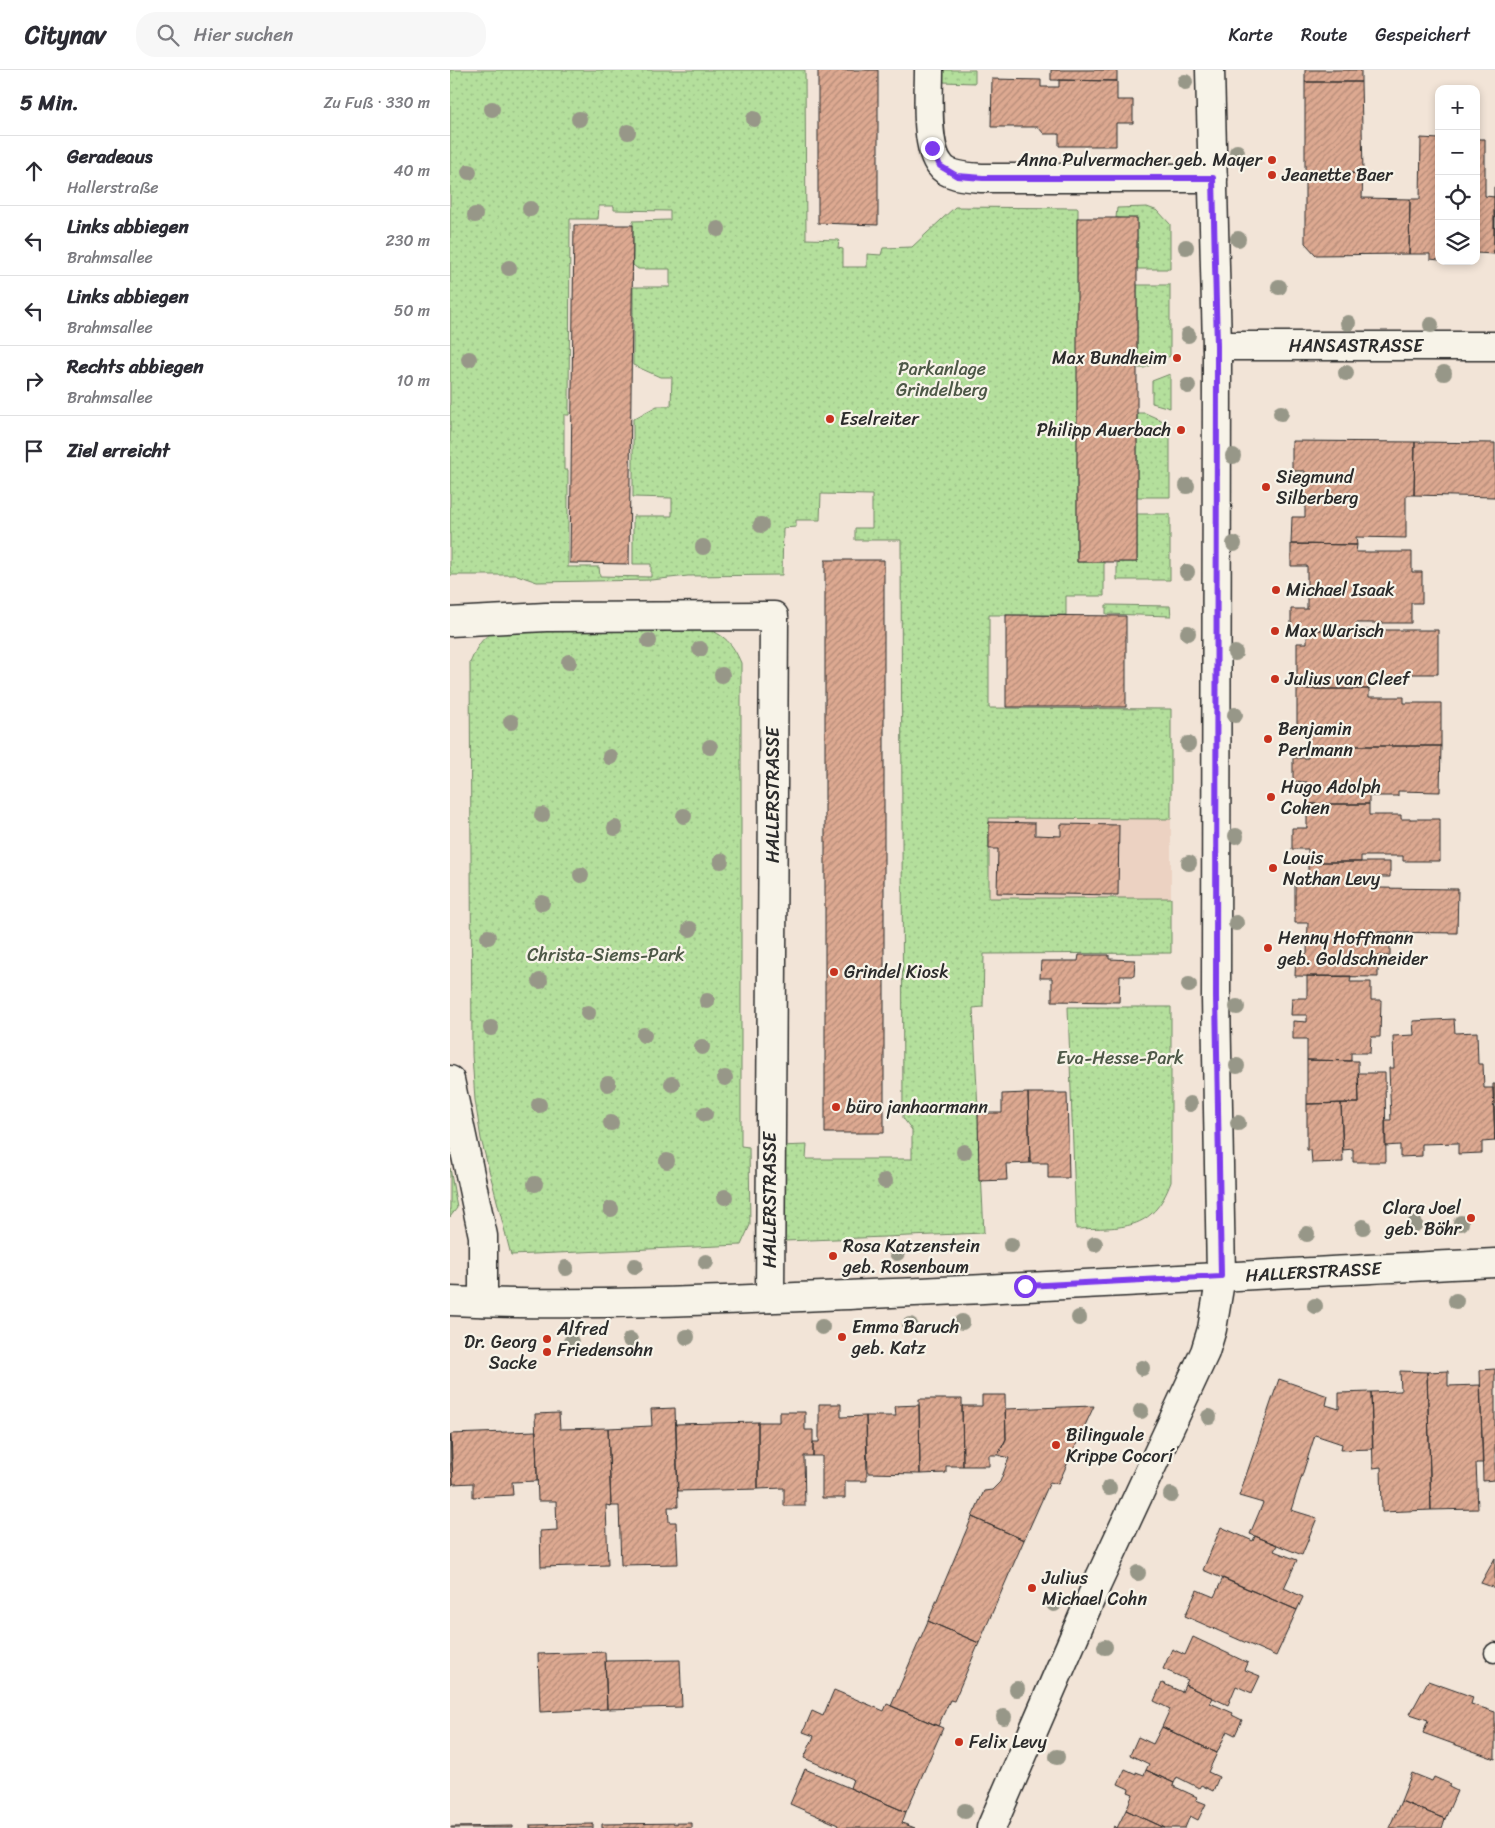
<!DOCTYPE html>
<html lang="de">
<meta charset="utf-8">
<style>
:root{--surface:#fff;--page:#f7f7f7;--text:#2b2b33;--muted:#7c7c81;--line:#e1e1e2}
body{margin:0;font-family:Sriracha,sans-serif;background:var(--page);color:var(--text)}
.controls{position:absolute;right:15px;top:15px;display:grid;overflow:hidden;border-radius:10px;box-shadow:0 2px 8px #0003}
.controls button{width:45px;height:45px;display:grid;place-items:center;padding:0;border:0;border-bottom:1px solid var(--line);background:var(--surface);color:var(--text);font:25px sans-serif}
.stop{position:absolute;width:15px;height:15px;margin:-11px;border:4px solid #7c3aed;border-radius:50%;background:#fff}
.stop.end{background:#7c3aed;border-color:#fff;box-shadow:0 1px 5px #0008}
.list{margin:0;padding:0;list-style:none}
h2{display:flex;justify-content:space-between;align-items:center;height:65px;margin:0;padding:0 20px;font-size:21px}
h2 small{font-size:16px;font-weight:400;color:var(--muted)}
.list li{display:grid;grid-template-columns:32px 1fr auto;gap:15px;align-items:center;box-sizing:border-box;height:70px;padding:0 20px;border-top:1px solid var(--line)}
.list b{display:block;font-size:19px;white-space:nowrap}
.list p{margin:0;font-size:16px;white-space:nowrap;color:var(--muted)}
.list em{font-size:16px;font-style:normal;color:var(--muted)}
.icon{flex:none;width:28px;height:28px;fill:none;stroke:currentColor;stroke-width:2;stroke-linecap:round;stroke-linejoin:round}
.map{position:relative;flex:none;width:1045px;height:1758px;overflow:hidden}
header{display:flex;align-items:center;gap:30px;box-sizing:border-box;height:70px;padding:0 25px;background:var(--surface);border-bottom:1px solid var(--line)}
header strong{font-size:24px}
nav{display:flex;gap:28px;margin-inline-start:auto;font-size:18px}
.search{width:350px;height:45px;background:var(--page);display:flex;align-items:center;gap:12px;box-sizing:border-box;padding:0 18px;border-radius:20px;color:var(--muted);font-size:19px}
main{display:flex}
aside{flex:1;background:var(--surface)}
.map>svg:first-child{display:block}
</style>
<header>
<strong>Citynav</strong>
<div class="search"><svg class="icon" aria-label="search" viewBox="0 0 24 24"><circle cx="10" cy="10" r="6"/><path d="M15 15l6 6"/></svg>Hier suchen</div>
<nav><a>Karte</a><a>Route</a><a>Gespeichert</a></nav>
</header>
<main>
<aside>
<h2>5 Min.<small>Zu Fuß · 330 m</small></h2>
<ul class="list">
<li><svg class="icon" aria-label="ahead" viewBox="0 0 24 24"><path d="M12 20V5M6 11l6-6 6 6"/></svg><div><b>Geradeaus</b><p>Hallerstraße</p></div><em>40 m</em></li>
<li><svg class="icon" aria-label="left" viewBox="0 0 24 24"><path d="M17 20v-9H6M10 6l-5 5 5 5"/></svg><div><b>Links abbiegen</b><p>Brahmsallee</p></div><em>230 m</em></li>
<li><svg class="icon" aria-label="left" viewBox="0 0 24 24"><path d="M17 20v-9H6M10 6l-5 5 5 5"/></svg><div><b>Links abbiegen</b><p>Brahmsallee</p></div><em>50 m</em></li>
<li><svg class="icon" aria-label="right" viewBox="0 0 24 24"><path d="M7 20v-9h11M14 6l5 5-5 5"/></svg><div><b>Rechts abbiegen</b><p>Brahmsallee</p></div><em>10 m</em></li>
<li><svg class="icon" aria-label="arrive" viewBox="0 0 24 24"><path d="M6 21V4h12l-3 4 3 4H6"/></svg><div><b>Ziel erreicht</b></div></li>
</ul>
</aside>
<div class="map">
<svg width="1045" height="1758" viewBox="0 0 1045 1758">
<defs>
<pattern id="park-dots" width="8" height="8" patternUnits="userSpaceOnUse" patternTransform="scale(1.25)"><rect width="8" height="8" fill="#b4df9c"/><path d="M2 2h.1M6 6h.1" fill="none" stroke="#9bc087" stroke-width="1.8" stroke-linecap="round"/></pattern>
<pattern id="building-hatch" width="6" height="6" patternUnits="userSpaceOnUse" patternTransform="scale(1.25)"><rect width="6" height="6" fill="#dda991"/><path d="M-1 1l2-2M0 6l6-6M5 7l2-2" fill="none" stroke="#b38a77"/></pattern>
</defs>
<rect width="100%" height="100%" fill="#f2e4d7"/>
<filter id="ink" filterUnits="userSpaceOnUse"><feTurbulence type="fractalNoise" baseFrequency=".02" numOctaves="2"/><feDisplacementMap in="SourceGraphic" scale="10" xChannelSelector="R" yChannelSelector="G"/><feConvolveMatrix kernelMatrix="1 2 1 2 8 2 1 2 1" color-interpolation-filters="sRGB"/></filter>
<g filter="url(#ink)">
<path fill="#ecd2c2" d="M539,748L721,749V828H539Z"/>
<path fill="url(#park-dots)" stroke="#708564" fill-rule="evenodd" d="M0,0H355L356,169L389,170L388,178L393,179V197H417V184L431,185L433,178L462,177L505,137L628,138L627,492H654V526H616V545H539V638L721,639V749L539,748V828H721V883L534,884L533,937L523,938L534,1163L335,1171L328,1151V1076L357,1075L356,1089H462V1060L453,1048L451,470H405V458H422V425L371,424L370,450H346V457L333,458L332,505L238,506L201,510L87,512L67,505H0ZM149,136H164V140L220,141V150L183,151V195L188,199H220V217H183V295L210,307H222L221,336H207L183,349V427L222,428V446H183V494H201V507L150,506L149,497H118V400H114V345H119L120,149H148Z
M492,0H525V13L492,12Z
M697,137L708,141L720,154V199H687V149L666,148L667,138Z
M687,215H720V286L694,298H687Z
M720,304V338L702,333V311Z
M687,343H695L720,354V427H687Z
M687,444H720V510H667V492H687Z
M656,535L720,536L721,546L656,544Z
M254,557C275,566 282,572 291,593V1076L299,1077L300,1155L291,1175L61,1185L31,1069L25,1030L22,985L20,593C29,572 32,566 53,558Z
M618,937H721V1112C702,1163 672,1157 626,1159Z
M0,1098L7,1138L0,1147Z"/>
<path fill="url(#building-hatch)" stroke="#2b2b2b" d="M368,0H428V155L368,153Z
M601,0H667V11L601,10Z
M855,0H911V12H855Z
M542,9L591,10V17H609V10L667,11V30H683V53H666V76H609V64H594L588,57H541Z
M855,12H911L913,103L855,104Z
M971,68L989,69V190L980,189V184H959L960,129H970Z
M1026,69H1035V126L1045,127L1044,184L1026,183Z
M913,103L912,128L960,129L959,184L866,185L855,173V104Z
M1044,117H1045V184H1044Z
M627,148H687V492H627Z
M124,155H183L179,494L120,493Z
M842,371L965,372L964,425H956V468L906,467L907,475L841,474L842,447H855V401H842Z
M965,372L1045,373V427L964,425Z
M841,474L907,475L906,482H962V502H972V533H961V553H906V560H841V539H857V496H841Z
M375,490H434V1063H375Z
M556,545L676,546V637H556Z
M857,560H988V604H954V610H919V619H847V573H857Z
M847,619H919V627H954V633H991V676H858V663H847Z
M858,676H991L990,722L948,721V726H919V734H857V712L843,711V688H858Z
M857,734H919V745H951V749H990V791H953V786H911V792H858V779H842V758H857Z
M539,752L585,753V765L611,766V754L669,755L668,825L547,823L548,779H539Z
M858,792H940V807H928V818L1008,819L1007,863L928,862V868H940V886H928V907L845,906L846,884H857L858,853H845V807H858Z
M629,885H659V889L685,890L684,906H670L669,932L602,931V908H590L591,891H628Z
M857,906H901L900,912H921V930H931L930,967H921L920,983H901V991L857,990V969H843V951L857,952V945H841L842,928H857Z
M1004,949L1005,963L1027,962L1028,994H1033L1034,1018H1043L1045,1071L1032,1072V1083L1008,1084V1073L972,1074V1086L950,1087V1075L935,1076V1050H941L939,998H944L943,966L964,965L963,951Z
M857,990L908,991L909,1033L857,1034Z
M908,1003H935L936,1092H903V1079L893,1080L891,1033H909Z
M1043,1014H1045V1071L1043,1018Z
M578,1023L580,1093L556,1094L557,1110L529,1111L528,1043H552V1024Z
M578,1023H617L619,1108H598V1093H580Z
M891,1033L893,1092L862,1093L861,1080H857V1034Z
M1045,1299V1410L1033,1411L1030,1300Z
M950,1301L977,1302L981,1440L932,1442L931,1397L923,1398L921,1322L951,1321Z
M998,1301V1316L1030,1315L1033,1393H1026L1028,1439L981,1440L977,1302Z
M829,1309L878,1326L876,1335L889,1339V1323L921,1322L923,1379L891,1380L892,1374L865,1365L841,1440L867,1448L852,1485L800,1464L813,1433L789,1426Z
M532,1325H555L556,1369L548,1385H539V1396H513L512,1336H532Z
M469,1329H512L513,1396H496V1403L470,1404Z
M369,1334H391V1347L416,1346L417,1411H395V1428H372V1386H363V1372H369Z
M469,1335L470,1404L418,1403L416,1346H446L445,1336Z
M644,1336L608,1414L600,1412L574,1470L522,1447L534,1421L542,1420L550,1412L559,1388L548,1385L556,1369L555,1339Z
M225,1338L228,1437H218L219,1452H226L228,1494L171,1495L169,1436H161L158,1358L202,1356L201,1339Z
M329,1342H355V1360H363V1386H354L355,1436H334V1418L308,1419V1352H329Z
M109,1343L110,1359L158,1358L161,1436L156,1435L158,1495L91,1497L90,1461L107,1460L106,1431H88L85,1344Z
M308,1352V1419L228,1421L226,1354Z
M86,1361L87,1411L62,1412L63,1425L23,1427V1413L3,1414L1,1364Z
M0,1364L3,1414L0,1417Z
M522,1447L574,1470L529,1573L478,1551Z
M771,1457L803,1471L805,1466L827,1475L824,1481L847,1490L834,1518L853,1527L847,1540L753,1500Z
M1045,1488V1518L1031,1513Z
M773,1508L847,1540L826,1586L735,1546L747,1520L764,1527Z
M478,1551L529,1573L504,1631L500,1630L488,1656L441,1636Z
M743,1567L798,1593L795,1600L810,1606L802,1623L786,1616L778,1635L735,1615L738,1610L713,1599L722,1579L735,1585Z
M155,1582L157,1639L90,1642L88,1584Z
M230,1590L232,1637L157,1639L155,1591Z
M978,1611L1023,1627L1021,1634L1045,1642V1689L973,1663L978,1650L960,1644Z
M712,1613L732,1622L735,1615L763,1628L760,1633L783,1643L782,1645L792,1650L785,1665L777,1661L767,1683L712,1657L720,1639L704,1631Z
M384,1620L434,1641L437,1634L493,1658L456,1742L400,1718L403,1709L354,1688L364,1666L353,1662L362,1641L373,1646Z
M712,1657L767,1683L758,1702L769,1707L763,1721L751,1715L749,1718L727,1707L724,1713L696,1700L699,1694L680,1685L688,1667L703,1674Z
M355,1699L456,1742L452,1753L465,1758H387L388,1755L340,1734Z
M675,1699L686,1704V1702L694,1705L696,1700L724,1713L723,1716L747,1727L746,1730L756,1734L748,1750L740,1746L735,1758H715L676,1740L683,1724L678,1722L679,1719L668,1714Z
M962,1703L982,1711L984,1707L1000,1714L999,1717L1007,1721L995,1749L951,1731Z
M951,1731L995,1749L992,1758H939Z
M676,1740L715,1758H663L664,1756L667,1758Z
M242,1753V1758H152V1754Z
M143,1754V1758H80V1755Z
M63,1756V1758H1V1757Z"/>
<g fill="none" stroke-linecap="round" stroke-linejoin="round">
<g stroke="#2b2b2b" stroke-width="21">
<path id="lane" d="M1044,1583L1045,1582"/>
</g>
<g stroke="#2b2b2b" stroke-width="31">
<g id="street">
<path d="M479,0C479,24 475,77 490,95C498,107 520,107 533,108H763"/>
<path id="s1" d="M767,276H1045"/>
<path d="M0,552L96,547L324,546L320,1228"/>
<path d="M0,1010L33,1166V1232"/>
<path d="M541,1758L647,1514L755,1282L762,1259L771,1206L766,927L767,276L760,0"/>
</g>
</g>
<g stroke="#2b2b2b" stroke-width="31">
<g id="secondary">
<path id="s2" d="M0,1231C140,1237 280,1230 420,1224C629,1216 837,1202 1045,1193"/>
</g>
</g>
<use href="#lane" stroke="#f7f3e8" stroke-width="18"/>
<use href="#street" stroke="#f7f3e8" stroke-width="28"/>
<use href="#secondary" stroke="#f7f3e8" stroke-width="28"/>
</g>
<g fill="#979788">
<circle cx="735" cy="12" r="8"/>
<circle cx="42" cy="39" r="8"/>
<circle cx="129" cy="49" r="8"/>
<circle cx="304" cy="49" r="8"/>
<circle cx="178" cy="62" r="8"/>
<circle cx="787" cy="82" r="8"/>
<circle cx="19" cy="102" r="8"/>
<circle cx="80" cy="139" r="8"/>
<circle cx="25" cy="145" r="8"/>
<circle cx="268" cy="159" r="8"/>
<circle cx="788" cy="169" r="8"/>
<circle cx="736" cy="177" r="8"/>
<circle cx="59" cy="198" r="8"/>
<circle cx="829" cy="217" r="8"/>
<circle cx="898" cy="253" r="8"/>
<circle cx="981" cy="255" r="8"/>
<circle cx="738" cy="265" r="8"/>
<circle cx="19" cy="289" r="8"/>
<circle cx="896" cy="303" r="8"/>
<circle cx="994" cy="303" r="8"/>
<circle cx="738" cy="316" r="8"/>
<circle cx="831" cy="343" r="8"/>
<circle cx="783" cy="386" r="8"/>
<circle cx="737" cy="416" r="8"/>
<circle cx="311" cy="455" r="8"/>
<circle cx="784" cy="474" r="8"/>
<circle cx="253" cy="477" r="8"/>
<circle cx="737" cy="502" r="8"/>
<circle cx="738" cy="563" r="8"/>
<circle cx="199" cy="571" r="8"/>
<circle cx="250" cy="579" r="8"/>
<circle cx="785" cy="583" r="8"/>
<circle cx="119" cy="592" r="8"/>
<circle cx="272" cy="605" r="8"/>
<circle cx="785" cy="645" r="8"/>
<circle cx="61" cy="652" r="8"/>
<circle cx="738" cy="674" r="8"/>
<circle cx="260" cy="677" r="8"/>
<circle cx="160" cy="687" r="8"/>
<circle cx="92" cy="745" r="8"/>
<circle cx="234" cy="746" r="8"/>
<circle cx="165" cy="758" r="8"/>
<circle cx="786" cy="766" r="8"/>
<circle cx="271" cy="791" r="8"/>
<circle cx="739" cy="793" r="8"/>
<circle cx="131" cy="805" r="8"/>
<circle cx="92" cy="833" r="8"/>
<circle cx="786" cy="853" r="8"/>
<circle cx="240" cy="859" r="8"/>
<circle cx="38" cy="867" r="8"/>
<circle cx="90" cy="911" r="8"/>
<circle cx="739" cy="915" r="8"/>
<circle cx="257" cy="931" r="8"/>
<circle cx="787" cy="937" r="8"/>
<circle cx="138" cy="943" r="8"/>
<circle cx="41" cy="958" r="8"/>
<circle cx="194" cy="965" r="8"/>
<circle cx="252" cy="977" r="8"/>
<circle cx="787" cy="996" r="8"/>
<circle cx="275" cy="1008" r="8"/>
<circle cx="158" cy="1014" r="8"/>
<circle cx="222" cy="1014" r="8"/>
<circle cx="740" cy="1034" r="8"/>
<circle cx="89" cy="1035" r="8"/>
<circle cx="255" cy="1044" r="8"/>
<circle cx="161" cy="1053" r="8"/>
<circle cx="788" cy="1053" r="8"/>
<circle cx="514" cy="1082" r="8"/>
<circle cx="217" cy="1091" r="8"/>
<circle cx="435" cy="1111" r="8"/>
<circle cx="85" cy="1114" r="8"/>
<circle cx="275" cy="1127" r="8"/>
<circle cx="161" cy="1139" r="8"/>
<circle cx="1011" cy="1153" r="8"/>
<circle cx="965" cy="1154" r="8"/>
<circle cx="913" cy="1157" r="8"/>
<circle cx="857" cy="1164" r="8"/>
<circle cx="645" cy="1174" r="8"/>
<circle cx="561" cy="1175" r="8"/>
<circle cx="447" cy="1183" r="8"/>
<circle cx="256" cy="1192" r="8"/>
<circle cx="185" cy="1196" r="8"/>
<circle cx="116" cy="1198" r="8"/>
<circle cx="1006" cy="1231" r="8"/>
<circle cx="865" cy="1236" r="8"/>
<circle cx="629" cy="1248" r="8"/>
<circle cx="512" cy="1252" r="8"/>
<circle cx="460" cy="1255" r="8"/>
<circle cx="372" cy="1257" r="8"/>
<circle cx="237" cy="1267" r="8"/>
<circle cx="180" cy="1270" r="8"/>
<circle cx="121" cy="1272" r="8"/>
<circle cx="692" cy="1298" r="8"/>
<circle cx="691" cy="1341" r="8"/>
<circle cx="759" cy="1347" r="8"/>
<circle cx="659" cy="1418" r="8"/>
<circle cx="721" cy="1425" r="8"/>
<circle cx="688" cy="1503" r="8"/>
<circle cx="604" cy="1534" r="8"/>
<circle cx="655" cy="1577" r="8"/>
<circle cx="567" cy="1619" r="8"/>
<circle cx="554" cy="1647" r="8"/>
<circle cx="607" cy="1687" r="8"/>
<circle cx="515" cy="1741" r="8"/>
</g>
</g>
<g fill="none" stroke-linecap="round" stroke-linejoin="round" filter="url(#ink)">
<path stroke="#7c3aed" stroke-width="6" d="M482,78L490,96L507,106L533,108H763L767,276L766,927L771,1206L575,1216"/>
</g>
<g fill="#c8321e" stroke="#f7f3e8" stroke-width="2">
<circle cx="822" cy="90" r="5"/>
<circle cx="822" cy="105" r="5"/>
<circle cx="727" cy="288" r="5"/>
<circle cx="380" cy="349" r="5"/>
<circle cx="731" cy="360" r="5"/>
<circle cx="816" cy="417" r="5"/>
<circle cx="826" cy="520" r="5"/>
<circle cx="825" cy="561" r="5"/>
<circle cx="825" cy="609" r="5"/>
<circle cx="818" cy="669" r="5"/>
<circle cx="821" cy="727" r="5"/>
<circle cx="823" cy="798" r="5"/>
<circle cx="818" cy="878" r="5"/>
<circle cx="384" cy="902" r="5"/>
<circle cx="386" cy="1037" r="5"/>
<circle cx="1021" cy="1148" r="5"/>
<circle cx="383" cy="1186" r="5"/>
<circle cx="392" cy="1267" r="5"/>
<circle cx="97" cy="1269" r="5"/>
<circle cx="97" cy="1282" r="5"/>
<circle cx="606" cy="1375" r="5"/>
<circle cx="582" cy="1518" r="5"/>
<circle cx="509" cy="1672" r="5"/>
</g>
<g text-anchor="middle" stroke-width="4.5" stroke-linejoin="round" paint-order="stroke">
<g font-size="18" fill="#2b2b2b" stroke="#f7f3e8" text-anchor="start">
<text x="812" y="96" text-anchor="end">Anna Pulvermacher geb. Mayer</text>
<text x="832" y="111">Jeanette Baer</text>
<text x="717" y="294" text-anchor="end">Max Bundheim</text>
<text x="390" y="355">Eselreiter</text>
<text x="721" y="366" text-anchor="end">Philipp Auerbach</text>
<text x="826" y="413">Siegmund<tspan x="826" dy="21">Silberberg</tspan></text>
<text x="836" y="526">Michael Isaak</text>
<text x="835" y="567">Max Warisch</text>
<text x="835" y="615">Julius van Cleef</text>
<text x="828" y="665">Benjamin<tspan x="828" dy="21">Perlmann</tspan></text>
<text x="831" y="723">Hugo Adolph<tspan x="831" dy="21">Cohen</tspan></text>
<text x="833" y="794">Louis<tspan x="833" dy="21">Nathan Levy</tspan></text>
<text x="828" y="874">Henny Hoffmann<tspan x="828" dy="21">geb. Goldschneider</tspan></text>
<text x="394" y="908">Grindel Kiosk</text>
<text x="396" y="1043">büro janhaarmann</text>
<text x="1011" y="1144" text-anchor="end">Clara Joel<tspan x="1011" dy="21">geb. Böhr</tspan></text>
<text x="393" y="1182">Rosa Katzenstein<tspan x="393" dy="21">geb. Rosenbaum</tspan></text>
<text x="402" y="1263">Emma Baruch<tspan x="402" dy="21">geb. Katz</tspan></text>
<text x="107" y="1265">Alfred<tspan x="107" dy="21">Friedensohn</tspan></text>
<text x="87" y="1278" text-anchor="end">Dr. Georg<tspan x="87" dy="21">Sacke</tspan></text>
<text x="616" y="1371">Bilinguale<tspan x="616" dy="21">Krippe Cocorí</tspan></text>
<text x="592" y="1514">Julius<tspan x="592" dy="21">Michael Cohn</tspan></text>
<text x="519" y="1678">Felix Levy</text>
</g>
<g font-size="18" fill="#2b2b2b" stroke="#f7f3e8">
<text dy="6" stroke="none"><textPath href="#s1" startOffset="139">HANSASTRASSE</textPath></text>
<text transform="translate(323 725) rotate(-90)" y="6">HALLERSTRASSE</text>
<text transform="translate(320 1130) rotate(-90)" y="6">HALLERSTRASSE</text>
<text dy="6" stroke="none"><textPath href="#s2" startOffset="864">HALLERSTRASSE</textPath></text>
</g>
<g font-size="18" fill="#4d5847" stroke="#f7f3e8">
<text x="492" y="305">Parkanlage<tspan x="492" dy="21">Grindelberg</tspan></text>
<text x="156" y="891">Christa-Siems-Park</text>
<text x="670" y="994">Eva-Hesse-Park</text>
</g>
</g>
</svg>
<div class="controls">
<button>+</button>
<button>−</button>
<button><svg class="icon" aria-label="locate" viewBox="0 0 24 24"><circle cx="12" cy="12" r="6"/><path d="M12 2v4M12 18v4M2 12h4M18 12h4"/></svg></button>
<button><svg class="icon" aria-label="layers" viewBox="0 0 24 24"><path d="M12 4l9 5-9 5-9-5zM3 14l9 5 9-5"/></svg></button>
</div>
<div class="stop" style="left:575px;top:1216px"></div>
<div class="stop end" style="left:482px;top:78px"></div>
</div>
</main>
